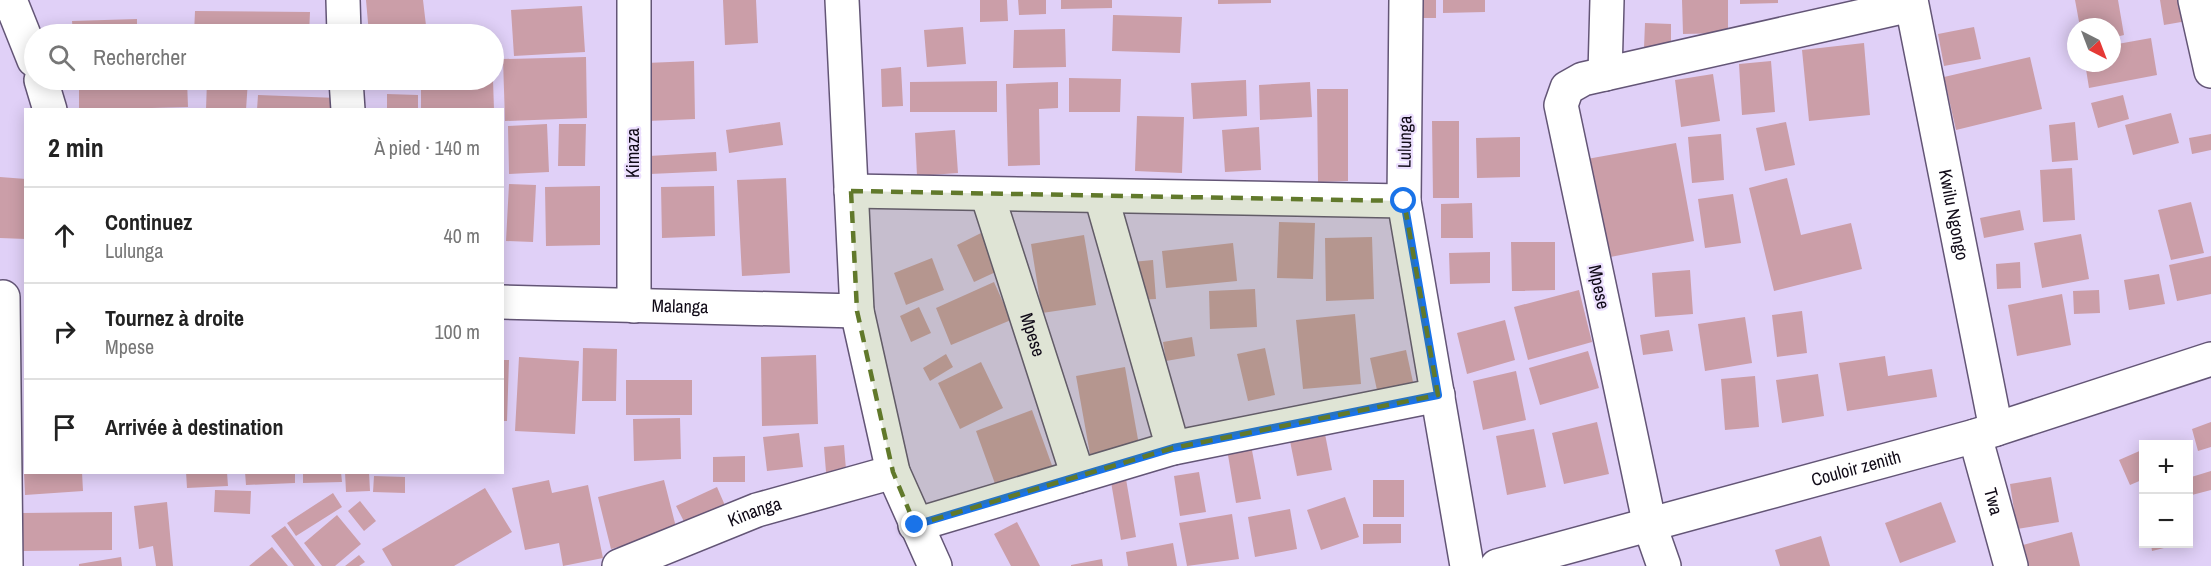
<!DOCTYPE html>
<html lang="fr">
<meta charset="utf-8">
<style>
:root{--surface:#fff;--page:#f2f2f2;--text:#222;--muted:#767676;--line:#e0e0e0}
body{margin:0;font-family:"Archivo Narrow",sans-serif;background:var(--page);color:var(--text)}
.controls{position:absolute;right:18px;bottom:18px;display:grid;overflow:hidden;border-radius:0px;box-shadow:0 3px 15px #0003}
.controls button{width:54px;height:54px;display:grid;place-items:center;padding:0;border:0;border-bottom:2px solid var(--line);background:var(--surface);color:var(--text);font:30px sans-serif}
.compass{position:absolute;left:2067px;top:18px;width:54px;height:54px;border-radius:50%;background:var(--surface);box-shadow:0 3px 15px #0003;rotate:138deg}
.stop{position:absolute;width:18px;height:18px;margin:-14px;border:4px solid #1a73e8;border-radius:50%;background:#fff}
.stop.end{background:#1a73e8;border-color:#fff;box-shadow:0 2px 6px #0008}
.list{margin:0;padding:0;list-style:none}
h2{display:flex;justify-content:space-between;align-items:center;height:78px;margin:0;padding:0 24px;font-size:26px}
h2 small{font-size:20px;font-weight:400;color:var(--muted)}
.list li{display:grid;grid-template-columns:39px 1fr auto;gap:18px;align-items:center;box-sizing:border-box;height:96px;padding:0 24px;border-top:2px solid var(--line)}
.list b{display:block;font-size:22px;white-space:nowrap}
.list p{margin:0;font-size:20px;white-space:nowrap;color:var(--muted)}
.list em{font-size:20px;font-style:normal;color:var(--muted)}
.icon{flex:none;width:33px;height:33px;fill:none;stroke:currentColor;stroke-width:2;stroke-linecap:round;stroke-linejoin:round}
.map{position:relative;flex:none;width:2211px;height:566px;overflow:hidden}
.search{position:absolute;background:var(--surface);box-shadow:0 3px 15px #0003;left:24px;top:24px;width:480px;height:66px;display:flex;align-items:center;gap:15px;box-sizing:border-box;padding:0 21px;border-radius:33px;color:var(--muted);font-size:22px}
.panel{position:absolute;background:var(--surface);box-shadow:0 3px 15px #0003;left:24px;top:108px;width:480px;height:366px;border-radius:0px}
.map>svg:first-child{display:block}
</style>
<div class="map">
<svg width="2211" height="566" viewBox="0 0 2211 566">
<rect width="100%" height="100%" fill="#e0d0f7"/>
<path fill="#cb9ea8" d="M366,0H423L427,34H369Z
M723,0H756L758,43L725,45Z
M980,0H1007L1008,21L980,22Z
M1018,0H1046V14L1019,15Z
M1061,0H1112V8L1061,9Z
M1218,0H1271V3L1218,4Z
M1412,0H1436V18H1412Z
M1443,0H1485V12L1443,13Z
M1682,0H1728V33L1683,34Z
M1740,0H1778V3L1740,4Z
M2075,0H2118L2124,35L2112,38V27H2080Z
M2160,0H2184L2187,21L2164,25Z
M582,6L585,52L514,56L511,10Z
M195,11L310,12L309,34H194Z
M1113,15L1182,17L1180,53L1112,51Z
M137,19V34H73L72,21Z
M1645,23L1671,24V48H1644Z
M963,27L966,64L927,67L924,30Z
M1974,27L1981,59L1944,66L1938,34Z
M1065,29L1066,67L1013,68L1014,30Z
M2151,38L2157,75L2089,88L2085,63H2112V45Z
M1864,43L1870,115L1809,121L1802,50Z
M586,57L587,118L505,121L503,59Z
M2030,57L2042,109L1956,130L1944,77Z
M694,61L695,119L647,121L646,63Z
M1771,61L1775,112L1742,115L1739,64Z
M901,67L903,106L882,107L881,69Z
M1713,74L1720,121L1681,127L1675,80Z
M1069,78L1121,79L1120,112H1069Z
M79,80H187L188,107L79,110Z
M207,80H248L246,110H206Z
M260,80H336V82L260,83Z
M421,80H493L494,110H421Z
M1246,80L1247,116L1193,119L1191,83Z
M997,81V112H910V82Z
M1058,82V108L1039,109L1040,165L1008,166L1006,84Z
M1310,82L1312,117L1260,120L1259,85Z
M1317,89H1348V181L1318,182Z
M387,94L418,95V110H387Z
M258,95L338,98L337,110H257Z
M2123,95L2129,119L2098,128L2091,103Z
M2171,113L2179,143L2133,155L2125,125Z
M1137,116L1184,117L1182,173L1135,171Z
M1432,121H1459V198H1433Z
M780,122L783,145L729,153L726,130Z
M1786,122L1795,165L1765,171L1756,128Z
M2075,122L2078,160L2052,162L2049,125Z
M547,124L549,172L509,174L508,126Z
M559,124H586L585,166H558Z
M1259,127L1261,170L1225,172L1222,130Z
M955,130L958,173L917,176L915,133Z
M1721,134L1724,180L1692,183L1688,137Z
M2211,134V150L2192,154L2189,138Z
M1520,137V177L1477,178L1476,138Z
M1676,143L1694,241L1605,258L1587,159Z
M716,152L717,171L650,174L649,156Z
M2072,168L2075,220L2043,222L2040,170Z
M0,177L26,179V239L0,238Z
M786,178L790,273L742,276L737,180Z
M1787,178L1801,235L1851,223L1862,269L1774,291L1749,188Z
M509,184L536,185L533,242L506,241Z
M600,186V245L546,246L545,187Z
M714,186L715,236L662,238L661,187Z
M1733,194L1741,243L1705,248L1698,199Z
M2191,202L2204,253L2171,260L2158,210Z
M1472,203L1473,238H1441V204Z
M2020,210L2024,230L1984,238L1980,218Z
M1279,222L1315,223L1313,279L1277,278Z
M983,232L1000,270L974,282L957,245Z
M2081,234L2089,279L2042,288L2034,243Z
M1084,235L1096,305L1042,313L1031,244Z
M1372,237L1374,299L1326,301L1325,238Z
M1511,242H1555V290L1512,291Z
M1233,243L1237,281L1166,288L1162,251Z
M1490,252V283L1450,284L1449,253Z
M2211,256V294L2177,301L2169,265Z
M932,258L944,290L906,305L894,273Z
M1153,260L1156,299L1135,300L1132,262Z
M2020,262L2021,288L1997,289L1996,264Z
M1690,270L1693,314L1655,317L1652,273Z
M2159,274L2165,304L2129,310L2124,280Z
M994,282L1011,320L951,345L936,308Z
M1255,289L1257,327L1210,329L1209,291Z
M1579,290L1592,342L1528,360L1514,307Z
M2099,290L2100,313L2074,314L2073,291Z
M2062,294L2071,345L2017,356L2008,305Z
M919,307L931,333L911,342L900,316Z
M1802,311L1807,353L1777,357L1772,315Z
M1355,314L1361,384L1303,389L1296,320Z
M1745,317L1752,363L1705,371L1698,324Z
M1505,320L1515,360L1467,374L1457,333Z
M1669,330L1673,351L1643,355L1640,335Z
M1192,337L1195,356L1166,361L1163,342Z
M583,348L617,349L616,401H582Z
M1265,348L1275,395L1248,401L1237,354Z
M1406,350L1413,382L1377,390L1370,358Z
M1588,351L1599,388L1540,405L1529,368Z
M946,354L953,367L930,381L923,368Z
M816,355L818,424L762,426L761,357Z
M1885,356L1888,376L1932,369L1937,397L1847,411L1839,363Z
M519,357L579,361L575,434L515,431Z
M502,360H509L507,421H502Z
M981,362L1003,408L960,429L938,383Z
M1125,367L1139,445L1090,454L1076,376Z
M1516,371L1526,420L1483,430L1473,381Z
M1818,374L1824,416L1782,423L1776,380Z
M1755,376L1759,427L1725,430L1721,379Z
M626,380H692V415H626Z
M1032,410L1054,471L998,492L976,431Z
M680,418L681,459L634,461L633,419Z
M1597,422L1609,474L1564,484L1552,433Z
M2211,422V447L2198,451L2192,429Z
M1534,429L1546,487L1507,495L1496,436Z
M799,433L803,467L767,471L763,437Z
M1325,434L1332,470L1297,476L1290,441Z
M844,445L846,470L826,472L824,447Z
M1251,445L1261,499L1236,503L1227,449Z
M2144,449V479L2130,485L2119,460Z
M745,456V482H713V457Z
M2211,471V490L2188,496V478Z
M24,472H82L83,491L25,495Z
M186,472H227L228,486L187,488Z
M245,472H295V483L246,485Z
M303,472H341L342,482L303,483Z
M345,472H369L370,491L346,492Z
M1199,472L1206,512L1180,516L1174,476Z
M374,476L405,477V493L373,492Z
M2051,477L2059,522L2017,529L2010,484Z
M1126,479L1136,537L1121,540L1111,482Z
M549,480L552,493L588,485L603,558L563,566L559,543L525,550L512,488Z
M664,480L677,531L611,549L598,497Z
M1373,480H1404V517H1373Z
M717,487L730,517L691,535L676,506Z
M485,488L512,532L454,566H392L382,549Z
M215,490L251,491L250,514L214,512Z
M333,493L342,507L296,536L287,523Z
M1345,497L1359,537L1321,550L1307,510Z
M360,501L376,521L364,531L348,511Z
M167,502L173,566H156L153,546L139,549L134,506Z
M1941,502L1956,542L1900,563L1885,523Z
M1290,509L1297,549L1255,557L1248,517Z
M112,512V550L22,551V513Z
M1232,514L1239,559L1187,566L1179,523Z
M337,515L361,544L335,566H322L304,543Z
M1017,522L1040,566H1011L994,534Z
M1363,524H1401V543L1363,544Z
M285,526L315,566H294L271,536Z
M2072,532L2080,566H2028L2023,545Z
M1821,536L1830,566H1780L1775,550Z
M1173,543L1177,566H1128L1126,552Z
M2151,544H2180L2152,551Z
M272,547L288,566H249Z
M359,555L365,562L359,566H345Z
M121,557L122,566H79V564Z
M1102,559L1103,566H1071V565Z"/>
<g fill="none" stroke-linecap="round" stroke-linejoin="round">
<g stroke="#635576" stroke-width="36">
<g id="minor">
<path d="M10,0L34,60"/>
<path d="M343,0L344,34"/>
<path d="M842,0L857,311L893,472L935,566"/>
<path d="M1406,0L1404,201L1467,566"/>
<path id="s1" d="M1911,0L1996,429"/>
<path d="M2195,0L2211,71"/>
<path d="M1605,74L1607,0"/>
<path d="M41,80L50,110"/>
<path d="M346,80L348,110"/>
<path d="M851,191L1404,201"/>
<path id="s2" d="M987,194L1078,476"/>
<path d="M1101,196L1173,448"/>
<path d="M3,297L6,566"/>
<path id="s3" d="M502,302L857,311"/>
<path d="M634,306V0"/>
<path id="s4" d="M1975,436L2011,566"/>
<path d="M915,525L1173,448L1438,395"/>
<path id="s5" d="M619,566L757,510L893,472"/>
<path id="s6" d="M1497,566L1975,436L2211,359"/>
<path d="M1664,566L1650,526L1561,105L1567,88L1583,79L1911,5"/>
</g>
</g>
<use href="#minor" stroke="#fff" stroke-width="33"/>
</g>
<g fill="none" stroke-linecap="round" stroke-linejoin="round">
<path stroke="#1a73e8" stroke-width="8" d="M915,525L1173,448L1438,395L1404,201"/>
</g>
<path fill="#61792b" fill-opacity="0.2" stroke="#61792b" stroke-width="4.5" stroke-dasharray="12 8" stroke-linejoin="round" d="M851,191L1404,201L1438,395L1173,448L915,525L893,472L857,311Z"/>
<g text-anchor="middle" stroke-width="4.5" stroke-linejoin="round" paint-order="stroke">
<g font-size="18" fill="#100a17" stroke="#ecdffe">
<text transform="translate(1405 142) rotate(-89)" y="6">Lulunga</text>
<text transform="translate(633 153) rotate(-90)" y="6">Kimaza</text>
<text dy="6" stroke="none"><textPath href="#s1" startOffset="219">Kwilu Ngongo</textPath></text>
<text transform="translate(1599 287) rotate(78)" y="6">Mpese</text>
<text dy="6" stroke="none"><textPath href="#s3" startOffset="178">Malanga</textPath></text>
<text dy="6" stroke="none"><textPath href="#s2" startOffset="148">Mpese</textPath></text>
<text dy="6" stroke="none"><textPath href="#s6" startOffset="372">Couloir zenith</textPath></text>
<text dy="6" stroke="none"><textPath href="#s4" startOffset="68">Twa</textPath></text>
<text dy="6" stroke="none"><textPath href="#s5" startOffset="146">Kinanga</textPath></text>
</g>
</g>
</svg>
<div class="controls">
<button>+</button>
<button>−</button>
</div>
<svg class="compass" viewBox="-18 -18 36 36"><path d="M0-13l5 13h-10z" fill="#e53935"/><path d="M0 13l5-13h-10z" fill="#767676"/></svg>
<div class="stop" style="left:1404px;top:201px"></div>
<div class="stop end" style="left:915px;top:525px"></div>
<div class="search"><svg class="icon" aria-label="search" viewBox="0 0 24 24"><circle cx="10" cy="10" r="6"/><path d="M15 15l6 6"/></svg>Rechercher</div>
<section class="panel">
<h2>2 min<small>À pied · 140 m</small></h2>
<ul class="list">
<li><svg class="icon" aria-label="ahead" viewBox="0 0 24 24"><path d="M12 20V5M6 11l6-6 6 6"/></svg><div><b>Continuez</b><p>Lulunga</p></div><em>40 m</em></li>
<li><svg class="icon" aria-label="right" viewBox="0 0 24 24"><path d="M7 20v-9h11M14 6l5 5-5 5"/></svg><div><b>Tournez à droite</b><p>Mpese</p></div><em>100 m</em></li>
<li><svg class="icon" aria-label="arrive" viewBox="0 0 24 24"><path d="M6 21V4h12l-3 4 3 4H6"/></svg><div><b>Arrivée à destination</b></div></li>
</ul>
</section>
</div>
